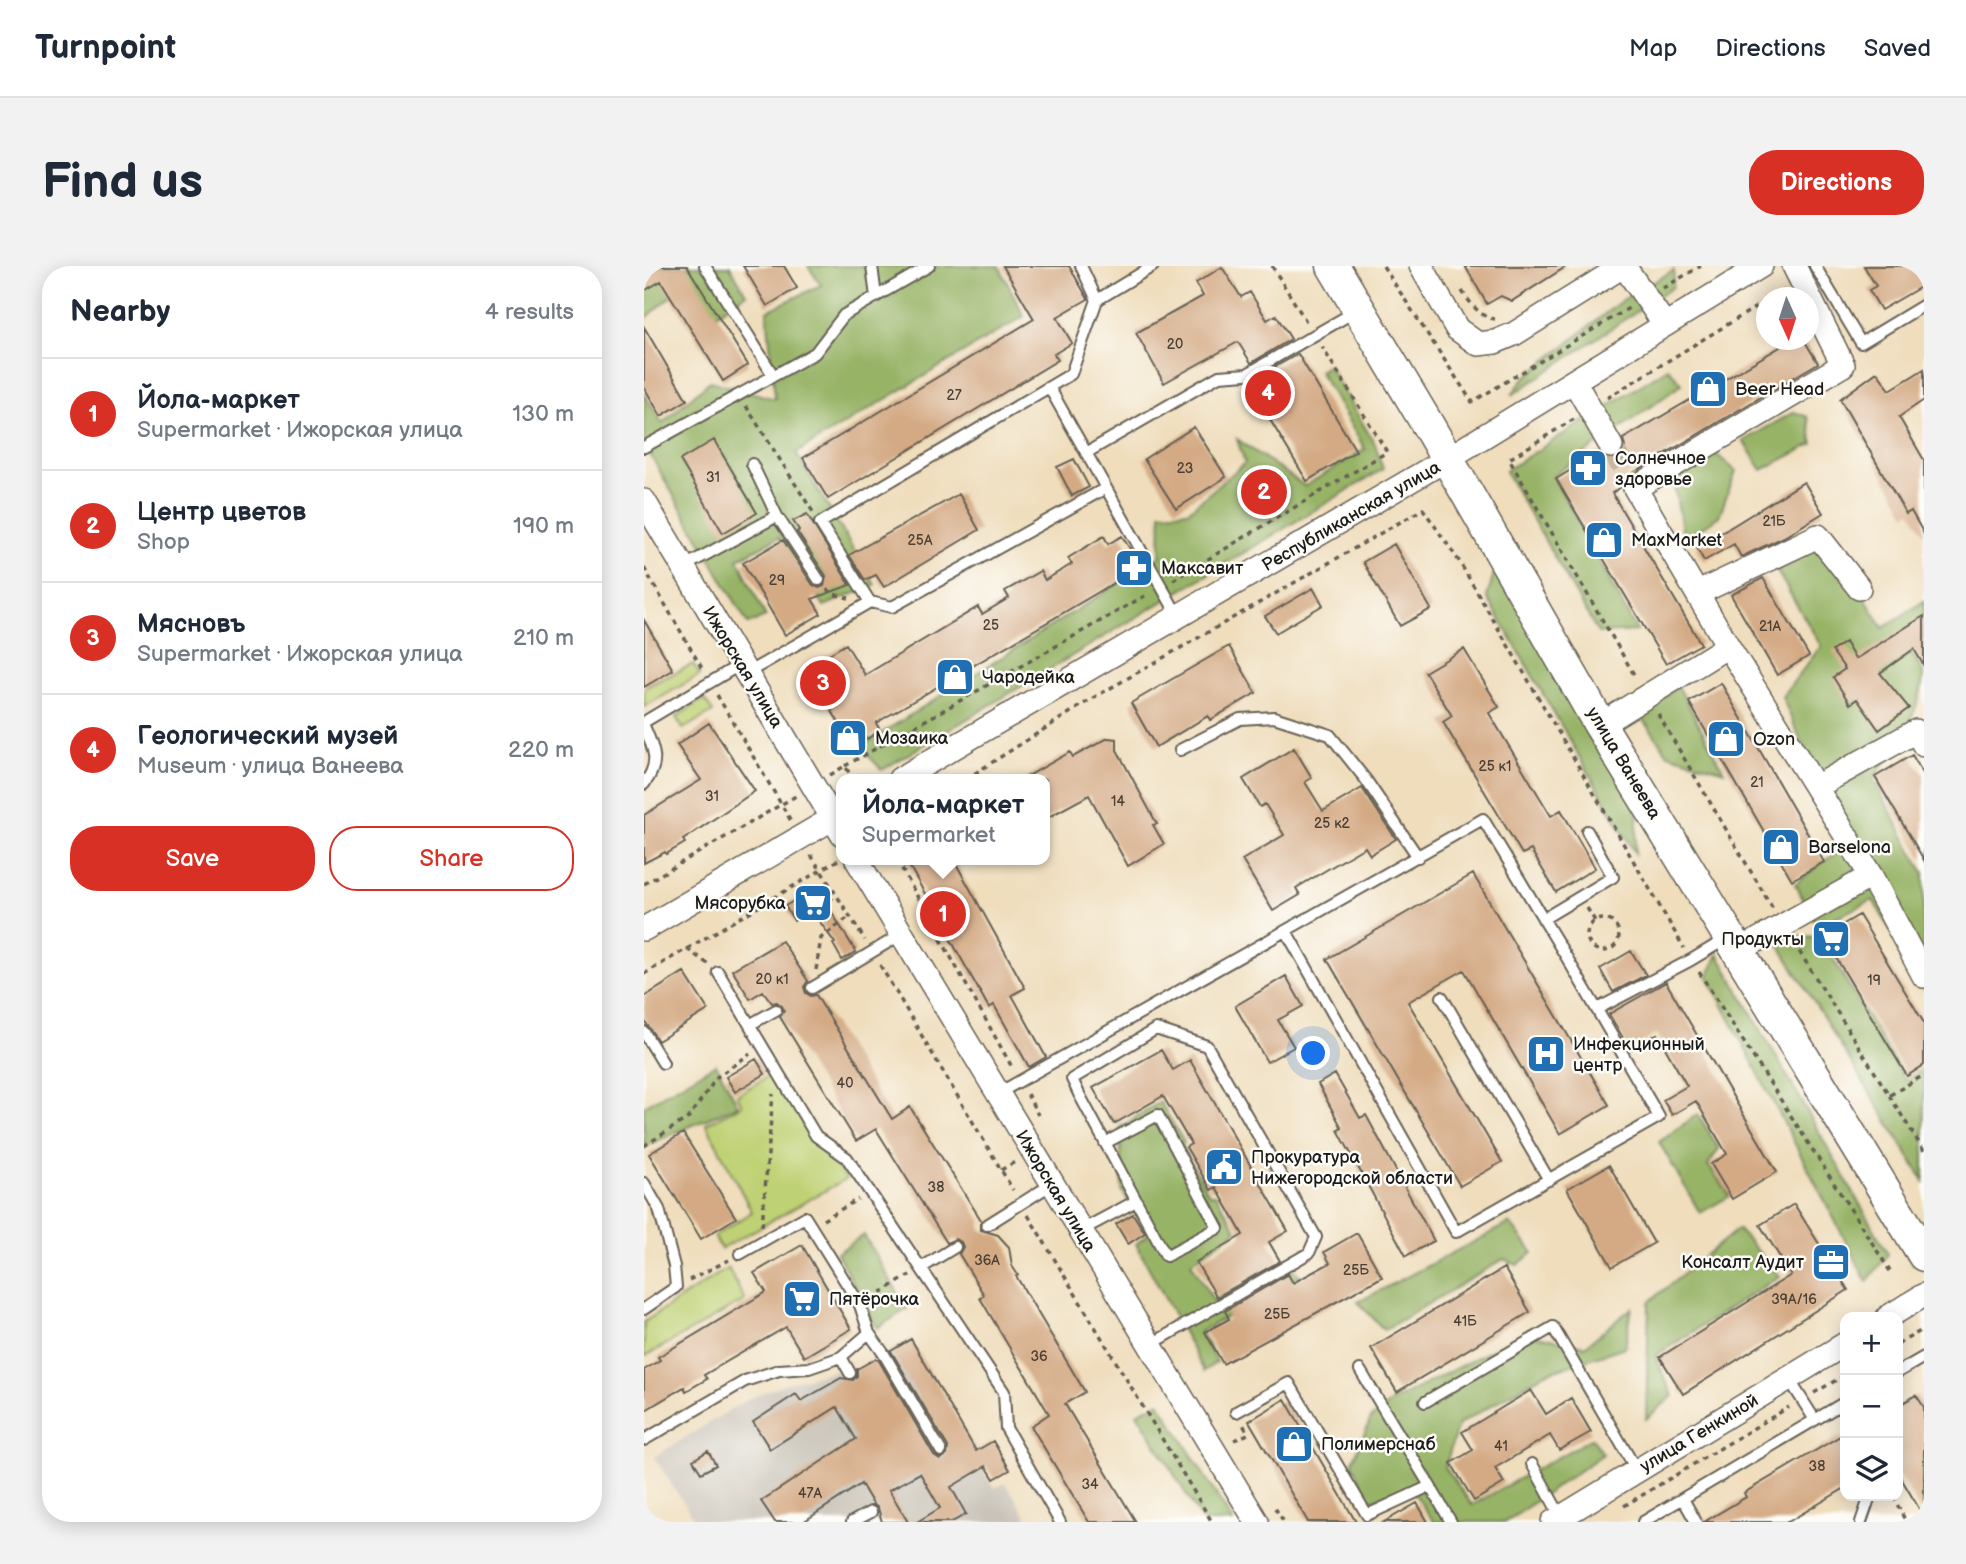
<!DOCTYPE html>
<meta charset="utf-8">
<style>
:root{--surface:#fff;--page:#f2f2f3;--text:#1f2937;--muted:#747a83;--line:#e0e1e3;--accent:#d93025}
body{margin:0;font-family:"Balsamiq Sans",sans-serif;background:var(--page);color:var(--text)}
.controls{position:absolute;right:21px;bottom:21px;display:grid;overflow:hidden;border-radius:14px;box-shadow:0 4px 18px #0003}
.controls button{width:63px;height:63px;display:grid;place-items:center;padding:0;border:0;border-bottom:2px solid var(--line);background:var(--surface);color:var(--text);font:35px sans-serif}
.compass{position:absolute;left:1112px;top:21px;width:63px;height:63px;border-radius:50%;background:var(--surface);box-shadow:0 4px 18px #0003;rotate:177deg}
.you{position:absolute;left:670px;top:788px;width:24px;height:24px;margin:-18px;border:5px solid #fff;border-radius:50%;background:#1a73e8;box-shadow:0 0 0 10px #1a73e833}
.badge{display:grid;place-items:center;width:46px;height:46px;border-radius:50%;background:var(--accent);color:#fff;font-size:23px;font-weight:700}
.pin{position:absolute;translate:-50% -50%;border:4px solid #fff;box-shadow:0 2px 7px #0006}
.popup{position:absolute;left:192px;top:508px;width:214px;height:91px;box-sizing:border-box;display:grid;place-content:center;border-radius:14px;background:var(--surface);filter:drop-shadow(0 2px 5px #0005);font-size:23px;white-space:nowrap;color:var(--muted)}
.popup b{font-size:26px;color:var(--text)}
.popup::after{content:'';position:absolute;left:50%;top:100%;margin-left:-14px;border:14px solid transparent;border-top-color:var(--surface)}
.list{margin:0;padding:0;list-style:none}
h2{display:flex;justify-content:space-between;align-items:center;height:91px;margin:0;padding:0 28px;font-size:30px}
h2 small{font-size:23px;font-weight:400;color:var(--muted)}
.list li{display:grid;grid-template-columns:46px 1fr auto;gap:21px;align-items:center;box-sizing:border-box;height:112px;padding:0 28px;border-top:2px solid var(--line)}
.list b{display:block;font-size:26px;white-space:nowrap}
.list p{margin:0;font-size:23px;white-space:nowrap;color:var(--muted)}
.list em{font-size:23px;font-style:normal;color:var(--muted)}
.actions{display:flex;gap:14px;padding:21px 28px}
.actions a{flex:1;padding:16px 0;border:2px solid var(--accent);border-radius:28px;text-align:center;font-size:24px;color:var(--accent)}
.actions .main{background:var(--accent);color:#fff}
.icon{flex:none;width:38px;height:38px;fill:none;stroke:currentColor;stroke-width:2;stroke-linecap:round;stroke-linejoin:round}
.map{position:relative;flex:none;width:1280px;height:1256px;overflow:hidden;border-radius:28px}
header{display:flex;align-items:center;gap:42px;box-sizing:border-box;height:98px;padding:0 35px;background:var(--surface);border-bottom:2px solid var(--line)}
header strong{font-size:33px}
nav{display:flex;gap:38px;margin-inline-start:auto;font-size:24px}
.intro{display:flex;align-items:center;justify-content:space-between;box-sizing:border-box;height:168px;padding:0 42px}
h1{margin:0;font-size:49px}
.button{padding:18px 32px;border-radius:28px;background:var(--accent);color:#fff;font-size:24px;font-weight:700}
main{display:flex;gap:42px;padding:0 42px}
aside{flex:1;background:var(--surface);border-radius:28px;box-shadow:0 4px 18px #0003}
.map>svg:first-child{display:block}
</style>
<header>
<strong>Turnpoint</strong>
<nav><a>Map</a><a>Directions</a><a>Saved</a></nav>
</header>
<div class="intro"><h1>Find us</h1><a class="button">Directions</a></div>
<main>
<aside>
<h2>Nearby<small>4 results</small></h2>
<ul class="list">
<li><span class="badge">1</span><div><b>Йола-маркет</b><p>Supermarket · Ижорская улица</p></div><em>130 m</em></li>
<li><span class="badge">2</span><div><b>Центр цветов</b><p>Shop</p></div><em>190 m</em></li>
<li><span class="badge">3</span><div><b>Мясновъ</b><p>Supermarket · Ижорская улица</p></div><em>210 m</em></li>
<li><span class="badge">4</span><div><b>Геологический музей</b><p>Museum · улица Ванеева</p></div><em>220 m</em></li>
</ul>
<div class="actions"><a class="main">Save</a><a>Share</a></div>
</aside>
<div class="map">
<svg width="1280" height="1256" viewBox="0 0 1280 1256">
<rect width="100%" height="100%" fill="#fdfcf7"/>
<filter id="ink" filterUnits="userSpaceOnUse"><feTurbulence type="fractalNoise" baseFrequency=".0143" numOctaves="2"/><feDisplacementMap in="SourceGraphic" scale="14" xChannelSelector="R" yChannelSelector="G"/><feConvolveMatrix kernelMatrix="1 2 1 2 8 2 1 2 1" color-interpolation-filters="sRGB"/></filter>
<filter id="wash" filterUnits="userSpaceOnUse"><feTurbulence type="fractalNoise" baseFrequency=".00686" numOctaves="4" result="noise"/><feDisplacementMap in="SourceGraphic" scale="28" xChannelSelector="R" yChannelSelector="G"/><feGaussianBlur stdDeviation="1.57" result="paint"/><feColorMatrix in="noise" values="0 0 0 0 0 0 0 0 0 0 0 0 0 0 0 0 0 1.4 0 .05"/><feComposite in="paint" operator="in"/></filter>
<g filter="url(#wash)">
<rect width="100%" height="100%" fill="#efddbc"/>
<path fill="#c9c3b8" d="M267,1073L325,1172L324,1181L350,1222L362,1217L386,1256H52L10,1191L102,1134L140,1118L192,1104L198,1112Z"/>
<path fill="#bfd174" stroke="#6e7648" stroke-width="2" d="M49,398L56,409L0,441V422Z
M60,433L69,446L39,463L32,451Z
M128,808L137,816L202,913L77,983L70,970L108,946L62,858L98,839L93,829Z
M84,1002L101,1034L0,1091V1056Z"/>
<path fill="#97b366" stroke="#5a6841" stroke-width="2" d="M0,0H86L102,28L71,49L44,15L0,54Z
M164,0H355L380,50L152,187L231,319L180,340L135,271L94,293L122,351L104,358L0,178V127L18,157L66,115L131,133L123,45L177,19Z
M1030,4L1029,21L868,129L879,113L977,35Z
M684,99L731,178L739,203L238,504L216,481L516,291L517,247L544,245L601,197L593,173L661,220L721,183L675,105Z
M1024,102L1038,118L909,210L993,365L954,367L861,205Z
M1150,146L1164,151L1169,178L1118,204L1099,175Z
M1072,188L1092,205L1075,250L1040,274L1029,213Z
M1180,264L1239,362L1280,335V374L1267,387C1271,393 1276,400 1279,406C1280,441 1249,487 1229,513L1280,607V723L1229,634L1173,660L1151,618L1202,579L1138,431L1177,380L1130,300Z
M852,300L994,544L991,587L843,331Z
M1034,420L1080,505L1024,488L997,450Z
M1129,669L1176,671L1261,814L1280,803V915Z
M1074,688L1244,988L1223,1016L1064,711Z
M72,798L94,839L0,881V840Z
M516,836L540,876L538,881L565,928H571L593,964L547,996L570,1035L644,996L656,1010L556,1066L573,1096L560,1105L492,978L504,968L478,925L476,861Z
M1054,848L1075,883L1064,899L1086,930L1056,947L1015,876Z
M866,957L889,987L873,999L860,993L740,1064L714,1036Z
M1094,963L1136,1010L1011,1090L1029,1130L1002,1153L1005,1036Z
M220,969L263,1043L233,1062L193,987Z
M988,1042L981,1081L902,1107L814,1159L801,1201L828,1239L948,1172L959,1188L862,1256H790L767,1223L726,1234L708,1197L727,1152L747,1136L880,1067L941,1080Z
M515,1136L589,1256H559L493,1147Z"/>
<g id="blocks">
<path fill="#d4aa85" d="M0,0H43L104,99L79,115L17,15L0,25Z
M99,0H140L153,22L123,40Z
M359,0H425L444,33L413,51L428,77L410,88L414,94L184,233L159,192L390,53Z
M821,0H923L868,35L857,30L843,38Z
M1220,0H1280V19L1237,44L1225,24L1232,20Z
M578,1L597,31L606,26L623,54L632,49L647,73L607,97L594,76L520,117L492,67L559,30L552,17Z
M0,61L43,134L17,150L0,121Z
M1148,74H1160L1174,97L984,210L977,221L968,227L1057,378L1022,398L912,213L955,187L966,194L974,192L981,181L979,173Z
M654,88L712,185L663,215L605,119L617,112L615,110Z
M1280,103V134L1255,151L1280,194V268L1267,245L1262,248L1196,133L1233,106L1246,124Z
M550,161L582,211L532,243L500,193Z
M70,174L113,247L79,267L36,194Z
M430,193L445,221L428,230L413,201Z
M600,216L641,217V235H599Z
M1160,216L1179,247L1140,271L1097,291L1090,278L1060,295L1053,282Z
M315,228L335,264L240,321L232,309L221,314L205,289Z
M163,248L206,319L168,333L177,348L141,369L99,297L139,274L169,319L175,322L180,320L182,310L153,266L155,264L149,255Z
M460,270L464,278L478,270L497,301L232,457L236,464L223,473L220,468L207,476L178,429L181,427L165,400L202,378L221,409L334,341L338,348L365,332L361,325L396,305L401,314L428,298L424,292Z
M750,278L787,343L756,360L719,296Z
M1119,312L1165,390L1133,409L1087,329Z
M669,322L679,339L632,367L621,350Z
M1280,350V400L1270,383L1236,407L1265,442L1235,464L1213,433L1206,438L1189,411L1201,403L1188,385L1201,376L1211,393Z
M0,354L29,404L0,421Z
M585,380L612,427L566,454L564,450L512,481L487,437Z
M820,383L855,441L845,447L907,550L917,544L951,602L912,626L887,584L878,588L799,456L808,450L781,406Z
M1077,417L1180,596L1148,614L1045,436Z
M65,457L111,525L39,574L41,577L22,588L21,586L0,597V549L57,514L33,479Z
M464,472L473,473V484L513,558L509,559L520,578L484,600L445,529L401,553V513H379L426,486L429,491Z
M650,482L668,512L661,516L679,545L718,522L752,573L726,589L721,581L652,622L656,629L629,645L598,594L640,569L621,538L616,541L599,513Z
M1268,489L1280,509V594L1231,511Z
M262,594H310L381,722L368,729L402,791L385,801L350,739L345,742Z
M829,608L965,839L916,868L820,704L764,736L858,896L816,920L683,693Z
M157,628L188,633L182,637L212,686L198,694L189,678L191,677L168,645L150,655L141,640L158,630Z
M1215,649L1280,757V799L1263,810L1179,670Z
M138,675L164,715L160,721L162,727L167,730L172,729L248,853L266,841L337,954V964L354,969L365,981L368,1000L374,1009L372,1010L441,1126L421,1138L492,1256H445L387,1160L405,1148L336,1032L340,1029L315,988L319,981L317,976L311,973L303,977L232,863L212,875L136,751L140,745L138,740L133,736L128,737L119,725L106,733L88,704Z
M987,685L1002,709L969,726L956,703Z
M40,706L64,744L14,775L0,754V731Z
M642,710L659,740L634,754L650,781L623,796L591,740Z
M1022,716L1133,906L1088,933L1067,898L1083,888L1052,835L1028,849L1019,834L1043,820L1013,768L986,784L965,748Z
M517,784L529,804L546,794L644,965L625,976L636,995L573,1031L552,996L599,969L572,921L567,924L542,881L547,878L519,830L470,858L449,822Z
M112,793L121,808L91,826L82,811Z
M691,808L716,852L722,849L790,975L762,990L694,864L698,862L674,818Z
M39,867L92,952L57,973L5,888Z
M965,899L1010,977L968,1001L923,923Z
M1150,938L1204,1024L1039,1128L1016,1091L1147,1009L1116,959Z
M489,948L501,967L484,978L472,958Z
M713,967L738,1011L579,1098L561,1066L585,1053L581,1045L644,1008L649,1017L686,997L680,986Z
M158,979L207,1063L160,1091L142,1061L60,1109L63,1113L42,1125L40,1121L0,1145V1104L16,1094L14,1091L122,1026L110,1007Z
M860,1002L886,1046L753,1126L727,1082Z
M267,1073L332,1185L349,1175L366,1204L350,1213L342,1200L307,1221L322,1248L308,1256H273L296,1242L276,1207L245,1224L264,1256H238L234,1242L229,1238L217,1218L159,1256H131L117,1235L212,1173L193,1141L126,1183L109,1156L152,1128L157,1135L197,1112L209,1114L213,1110V1103L231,1093H234L290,1189L296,1193L303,1189L304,1181L247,1085Z
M887,1124L902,1148L927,1132L947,1166L915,1184L906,1169L851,1202L860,1217L830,1235L807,1197L829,1184L818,1166Z
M1272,1129L1280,1141V1251L1254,1207V1140Z
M641,1133L712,1256H664L605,1155Z
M1196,1170L1201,1178V1222L1144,1256H1060L1102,1231L1100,1227Z
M64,1185L72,1199L57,1207L49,1194Z
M773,1237L784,1256H740Z"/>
</g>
</g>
<g filter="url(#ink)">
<use href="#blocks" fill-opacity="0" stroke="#666054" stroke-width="2"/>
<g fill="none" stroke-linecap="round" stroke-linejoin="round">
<path stroke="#c5b69c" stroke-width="23" stroke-dasharray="23 11" stroke-linecap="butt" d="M967,180L987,215"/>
<g stroke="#666054" stroke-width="14">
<path id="lane" d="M61,0L129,109
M228,0L232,31
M437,0L453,34L427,108L176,257L226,336L248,341L462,222L534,350
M1171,0L1217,77L1280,39
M453,34L509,0
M405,121L462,222
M0,181L171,87L200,49L285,0
M442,187L575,110L603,108L712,45
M108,198L133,250
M39,301L133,250L175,314
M103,407L226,336
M0,456L97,398
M0,460C10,483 17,497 0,518
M536,484L596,453L630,451L686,469L722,514L774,591
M899,653L969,611L943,565
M74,706L172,870L203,892L360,1126L362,1162L416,1256
M168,722L258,668
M798,731L905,914
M953,743L1047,694L1082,673
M107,758L132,744
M0,766L19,797
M353,828L839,553L923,692L1015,851L812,966L642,665
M461,877L514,849L574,962L522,990L435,828L428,813L512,763L563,780L672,971L665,987L506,1079
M0,917L15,943L30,1000L32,1021L0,1043
M343,959L408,918
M436,965L492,935
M277,1002L311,981
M225,1067L240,1088L297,1185
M197,1091L206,1107
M716,1104L786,1220
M1254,1106L1280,1091
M1145,1113L1171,1154
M781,1136L909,1061L993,1205
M592,1146L645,1117L723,1249L786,1220L807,1256
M0,1174L101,1115L135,1104L165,1102L197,1091L225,1067L216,1039L161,951L96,988
M888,1198L917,1251
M1039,1233L1052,1256
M208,1256L227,1246
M999,1256L1201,1136
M1217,1256L1226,1230"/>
</g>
<g stroke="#666054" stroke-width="26">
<path id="street" d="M777,0L813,63L834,78L851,76L870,68L979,0
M980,0L1021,59
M930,115L967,180
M0,235L198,568
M1054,327L1174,270L1215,322
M1084,380L991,222L1199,99L1150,0
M956,459L1084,380L1227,610L1280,710
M256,513L803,193L1117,0
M1172,521L1272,465L1280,479
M213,594L613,1256
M0,663L198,547
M1096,684L1227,610
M1244,1051L1280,1029
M909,1256L1201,1078"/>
</g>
<g stroke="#666054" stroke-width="35">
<path id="secondary" d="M689,0L785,161L956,459L1280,989"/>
</g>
<path stroke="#666054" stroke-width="3.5" stroke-dasharray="5 5" stroke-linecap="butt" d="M628,0L663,57
M739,0L828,136L985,42
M1019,22L1057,0
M818,25C826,37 837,52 851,53
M1128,32L1141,24
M963,132L1122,35
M102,140L169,246
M930,153L865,193L992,412
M0,302L59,404
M529,314L743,186L678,81
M183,323L189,328L205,332
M73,429L147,555
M1014,448L1129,643
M201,500L504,328
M186,509L201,500L209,513
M322,513L449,432L779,243L815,295L1040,682
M167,589L221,674
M253,594L369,803
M0,618L152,530
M943,642L951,655
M943 669a16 16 0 1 1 32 0a16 16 0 1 1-32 0Z
M1150,677L1280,885
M43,683L64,698
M236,699L369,924
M172,704L177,672L206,650
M1055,706L1246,1005
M0,708L194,594
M383,828L394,849
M1246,829L1280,809
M0,880L44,852L74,810L106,788
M357,904L371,896
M384,949L568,1256
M179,954L214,933
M118,960L129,828
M45,1014L85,994
M228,1032L266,1009
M1254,1078L1280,1063
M1170,1127L1201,1109
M590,1174L604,1168L599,1158
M1249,1230L1262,1256
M980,1240L1145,1141
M631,1242L640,1256"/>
<use href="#lane" stroke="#fff" stroke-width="10"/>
<use href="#street" stroke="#fff" stroke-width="23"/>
<use href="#secondary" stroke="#fff" stroke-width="32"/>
</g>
</g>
<defs>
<g id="shop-square" transform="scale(2.0125)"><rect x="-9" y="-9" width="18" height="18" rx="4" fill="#1f6fb2" stroke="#fdfcf7"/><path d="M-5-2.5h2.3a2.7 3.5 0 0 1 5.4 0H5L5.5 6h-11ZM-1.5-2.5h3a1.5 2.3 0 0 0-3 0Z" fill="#fff"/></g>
<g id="pharmacy-square" transform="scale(2.0125)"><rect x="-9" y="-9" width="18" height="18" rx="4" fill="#1f6fb2" stroke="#fdfcf7"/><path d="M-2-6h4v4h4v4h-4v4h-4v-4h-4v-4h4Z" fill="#fff"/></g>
<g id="supermarket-square" transform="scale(2.0125)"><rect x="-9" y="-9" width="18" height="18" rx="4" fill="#1f6fb2" stroke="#fdfcf7"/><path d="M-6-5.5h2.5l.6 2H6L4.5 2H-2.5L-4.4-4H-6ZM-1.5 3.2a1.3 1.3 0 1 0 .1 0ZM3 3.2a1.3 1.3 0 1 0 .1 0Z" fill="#fff"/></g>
<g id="hospital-square" transform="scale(2.0125)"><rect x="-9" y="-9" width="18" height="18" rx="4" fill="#1f6fb2" stroke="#fdfcf7"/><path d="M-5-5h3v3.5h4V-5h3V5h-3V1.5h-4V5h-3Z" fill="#fff"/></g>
<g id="civic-square" transform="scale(2.0125)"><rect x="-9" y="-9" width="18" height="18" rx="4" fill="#1f6fb2" stroke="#fdfcf7"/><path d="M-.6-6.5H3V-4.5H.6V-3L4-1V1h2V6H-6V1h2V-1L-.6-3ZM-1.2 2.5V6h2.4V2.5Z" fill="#fff"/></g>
<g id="office-square" transform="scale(2.0125)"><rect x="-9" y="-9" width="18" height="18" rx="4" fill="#1f6fb2" stroke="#fdfcf7"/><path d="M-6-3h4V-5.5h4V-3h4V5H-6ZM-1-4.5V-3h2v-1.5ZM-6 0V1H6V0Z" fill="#fff"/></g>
</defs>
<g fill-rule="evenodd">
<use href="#shop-square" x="1064" y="123"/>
<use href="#pharmacy-square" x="944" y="202"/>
<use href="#shop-square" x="960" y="274"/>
<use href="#pharmacy-square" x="490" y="302"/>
<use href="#shop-square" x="311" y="411"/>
<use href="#shop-square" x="204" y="472"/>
<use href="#shop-square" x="1082" y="473"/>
<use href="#shop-square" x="1137" y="581"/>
<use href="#supermarket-square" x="169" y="637"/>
<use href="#supermarket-square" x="1187" y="673"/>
<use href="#hospital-square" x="902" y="788"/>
<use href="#civic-square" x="580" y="901"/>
<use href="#office-square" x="1187" y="996"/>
<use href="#supermarket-square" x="158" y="1033"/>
<use href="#shop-square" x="650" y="1178"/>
</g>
<g text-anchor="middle" stroke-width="5" stroke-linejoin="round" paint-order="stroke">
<g font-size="14" fill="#4a4036">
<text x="531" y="83">20</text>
<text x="310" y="134">27</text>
<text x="541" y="207">23</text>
<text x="69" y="216">31</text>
<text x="1130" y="260">21Б</text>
<text x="276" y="279">25А</text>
<text x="133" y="319">29</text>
<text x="347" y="364">25</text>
<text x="1126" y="365">21А</text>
<text x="851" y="505">25 к1</text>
<text x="1113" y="521">21</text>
<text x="68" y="535">31</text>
<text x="474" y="540">14</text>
<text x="688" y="562">25 к2</text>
<text x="128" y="718">20 к1</text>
<text x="1230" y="719">19</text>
<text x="201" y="822">40</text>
<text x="292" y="926">38</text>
<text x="343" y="999">36А</text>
<text x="712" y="1009">25Б</text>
<text x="1150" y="1038">39А/16</text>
<text x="633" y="1053">25Б</text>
<text x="821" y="1060">41Б</text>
<text x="395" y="1095">36</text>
<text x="857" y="1185">41</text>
<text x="1173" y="1205">38</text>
<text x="446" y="1223">34</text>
<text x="166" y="1232">47А</text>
</g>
<g font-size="18" fill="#1c1c1c" stroke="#fdfcf7" text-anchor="start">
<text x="1091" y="129">Beer Head</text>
<text x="971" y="198">Солнечное<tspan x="971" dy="21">здоровье</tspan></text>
<text x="987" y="280">MaxMarket</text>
<text x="517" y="308">Максавит</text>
<text x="338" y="417">Чародейка</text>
<text x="231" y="478">Мозаика</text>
<text x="1109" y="479">Ozon</text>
<text x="1164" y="587">Barselona</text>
<text x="142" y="643" text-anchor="end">Мясорубка</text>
<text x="1160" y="679" text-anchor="end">Продукты</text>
<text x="929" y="784">Инфекционный<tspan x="929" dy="21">центр</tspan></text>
<text x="607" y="897">Прокуратура<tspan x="607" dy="21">Нижегородской области</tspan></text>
<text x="1160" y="1002" text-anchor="end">Консалт Аудит</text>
<text x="185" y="1039">Пятёрочка</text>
<text x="677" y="1184">Полимерснаб</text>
</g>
<g font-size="18" fill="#1c1c1c" stroke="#fdfcf7">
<text transform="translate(707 250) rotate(-30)" y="6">Республиканская улица</text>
<text transform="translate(99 401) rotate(59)" y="6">Ижорская улица</text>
<text transform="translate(980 497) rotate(59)" y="6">улица Ванеева</text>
<text transform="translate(412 925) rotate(59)" y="6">Ижорская улица</text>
<text transform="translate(1055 1167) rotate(-31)" y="6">улица Генкиной</text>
</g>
</g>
</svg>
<div class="controls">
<button>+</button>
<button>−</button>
<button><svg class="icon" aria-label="layers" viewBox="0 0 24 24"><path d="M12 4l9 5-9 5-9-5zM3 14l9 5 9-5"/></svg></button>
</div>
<svg class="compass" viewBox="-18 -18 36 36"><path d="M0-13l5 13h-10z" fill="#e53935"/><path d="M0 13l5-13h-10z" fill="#747a83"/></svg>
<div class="you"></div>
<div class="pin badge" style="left:299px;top:648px">1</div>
<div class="popup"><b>Йола-маркет</b>Supermarket</div>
<div class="pin badge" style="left:620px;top:226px">2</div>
<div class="pin badge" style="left:179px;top:417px">3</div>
<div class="pin badge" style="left:624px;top:127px">4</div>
</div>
</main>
